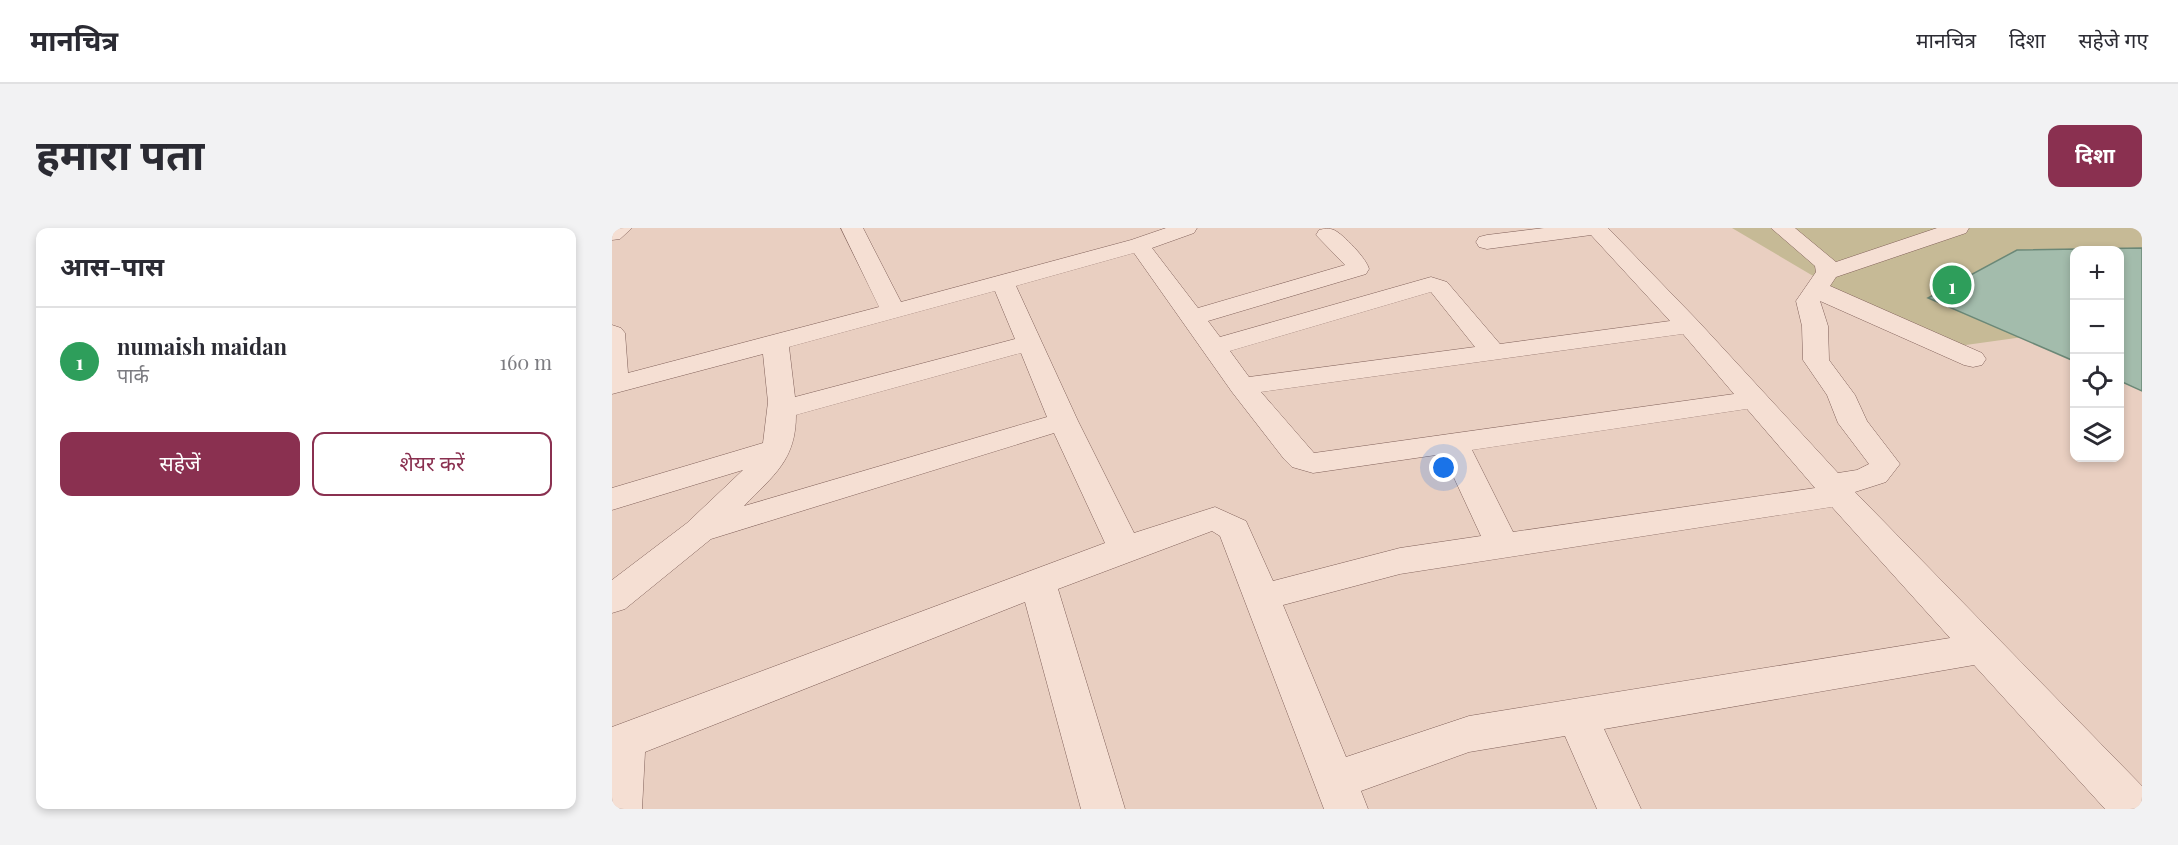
<!DOCTYPE html>
<html lang="hi">
<meta charset="utf-8">
<style>
:root{--surface:#fff;--page:#f2f2f3;--text:#2b2b33;--muted:#7c7c81;--line:#e1e1e2;--accent:#8a3050}
body{margin:0;font-family:"Playfair Display","Noto Sans Devanagari",serif;background:var(--page);color:var(--text)}
.controls{position:absolute;right:18px;top:18px;display:grid;overflow:hidden;border-radius:12px;box-shadow:0 3px 9px #0003}
.controls button{width:54px;height:54px;display:grid;place-items:center;padding:0;border:0;border-bottom:2px solid var(--line);background:var(--surface);color:var(--text);font:30px sans-serif}
.you{position:absolute;left:832px;top:240px;width:21px;height:21px;margin:-15px;border:4px solid #fff;border-radius:50%;background:#1a73e8;box-shadow:0 0 0 9px #1a73e833}
.badge{display:grid;place-items:center;width:39px;height:39px;border-radius:50%;background:var(--accent);color:#fff;font-size:20px;font-weight:700}
.pin{position:absolute;translate:-50% -50%;border:3px solid #fff;box-shadow:0 2px 6px #0006}
.list{margin:0;padding:0;list-style:none}
h2{display:flex;justify-content:space-between;align-items:center;height:78px;margin:0;padding:0 24px;font-size:26px}
h2 small{font-size:20px;font-weight:400;color:var(--muted)}
.list li{display:grid;grid-template-columns:39px 1fr auto;gap:18px;align-items:center;box-sizing:border-box;height:108px;padding:0 24px;border-top:2px solid var(--line)}
.list b{display:block;font-size:22px;white-space:nowrap}
.list p{margin:0;font-size:20px;white-space:nowrap;color:var(--muted)}
.list em{font-size:20px;font-style:normal;color:var(--muted)}
.actions{display:flex;gap:12px;padding:18px 24px}
.actions a{flex:1;padding:14px 0;border:2px solid var(--accent);border-radius:12px;text-align:center;font-size:21px;color:var(--accent)}
.actions .main{background:var(--accent);color:#fff}
.icon{flex:none;width:33px;height:33px;fill:none;stroke:currentColor;stroke-width:2;stroke-linecap:round;stroke-linejoin:round}
.map{position:relative;flex:none;width:1530px;height:581px;overflow:hidden;border-radius:12px}
header{display:flex;align-items:center;gap:36px;box-sizing:border-box;height:84px;padding:0 30px;background:var(--surface);border-bottom:2px solid var(--line)}
header strong{font-size:28px}
nav{display:flex;gap:33px;margin-inline-start:auto;font-size:21px}
.intro{display:flex;align-items:center;justify-content:space-between;box-sizing:border-box;height:144px;padding:0 36px}
h1{margin:0;font-size:42px}
.button{padding:15px 27px;border-radius:12px;background:var(--accent);color:#fff;font-size:21px;font-weight:700}
main{display:flex;gap:36px;padding:0 36px}
aside{flex:1;background:var(--surface);border-radius:12px;box-shadow:0 3px 9px #0003}
.map>svg:first-child{display:block}
</style>
<header>
<strong>मानचित्र</strong>
<nav><a>मानचित्र</a><a>दिशा</a><a>सहेजे गए</a></nav>
</header>
<div class="intro"><h1>हमारा पता</h1><a class="button">दिशा</a></div>
<main>
<aside>
<h2>आस-पास<small></small></h2>
<ul class="list">
<li><span class="badge" style="background:#2e9e5b">1</span><div><b>numaish maidan</b><p>पार्क</p></div><em>160 m</em></li>
</ul>
<div class="actions"><a class="main">सहेजें</a><a>शेयर करें</a></div>
</aside>
<div class="map">
<svg width="1530" height="581" viewBox="0 0 1530 581">
<rect width="100%" height="100%" fill="#e9cfc1"/>
<path fill="#c6ba96" d="M1120,0H1530V92L1508,22H1462V102L1325,121Z"/>
<path fill="#a3bcac" stroke="#6b8877" stroke-width="1.5" d="M1530,20V163L1508,153V22H1462V133L1316,70L1405,22Z"/>
<g fill="none" stroke-linecap="round" stroke-linejoin="round">
<g stroke="#81615a" stroke-width="1">
<path id="minor" d="M0,0H20L8,11L0,12Z
M229,0H251L289,74L519,12L554,0H585L582,5L540,20L586,80L733,37L704,7L707,2C712,1 717,0 722,2C731,6 755,31 757,41L754,46L596,93L608,109L819,49L835,54L888,116L1058,93L979,7L875,21L867,19L864,14L867,9L875,7L932,0H996L1086,93L1226,245L1245,242L1257,236L1226,195L1215,167L1191,132L1190,98L1184,73L1204,44L1203,38L1159,0H1183L1224,34L1325,0H1357L1354,5L1224,49L1218,58L1370,125L1374,131L1370,137L1361,139L1352,137L1208,73L1216,98L1217,132L1243,167L1255,193L1288,236L1274,254L1243,264L1530,558V581H1493L1362,437L992,501L1029,581H985L953,508L857,524L749,563L756,581H712L608,308L600,303L446,361L513,581H469L413,374L33,524L30,581H0V499L493,315L442,205L99,311L13,381L0,385V352L75,295L131,242L0,282V260L151,215L156,174L151,126L0,166V97L9,100L13,105L16,145L267,79ZM522,25L620,164L672,231L680,239L701,245L831,226L869,308L788,320L661,353L634,293L603,279L522,305L466,193L404,58ZM383,63L403,111L183,169L177,119ZM819,64L863,119L637,149L618,123ZM1071,106L1122,166L702,225L649,164ZM409,125L435,189L132,278C162,247 184,232 184,187ZM1135,181L1203,260L901,304L860,222ZM1220,279L1338,410L857,488L734,529L671,377L788,346Z"/>
</g>
<use href="#minor" fill="#f5dfd3" fill-rule="evenodd"/>
</g>
</svg>
<div class="controls">
<button>+</button>
<button>−</button>
<button><svg class="icon" aria-label="locate" viewBox="0 0 24 24"><circle cx="12" cy="12" r="6"/><path d="M12 2v4M12 18v4M2 12h4M18 12h4"/></svg></button>
<button><svg class="icon" aria-label="layers" viewBox="0 0 24 24"><path d="M12 4l9 5-9 5-9-5zM3 14l9 5 9-5"/></svg></button>
</div>
<div class="you"></div>
<div class="pin badge" style="left:1340px;top:57px;background:#2e9e5b">1</div>
</div>
</main>
